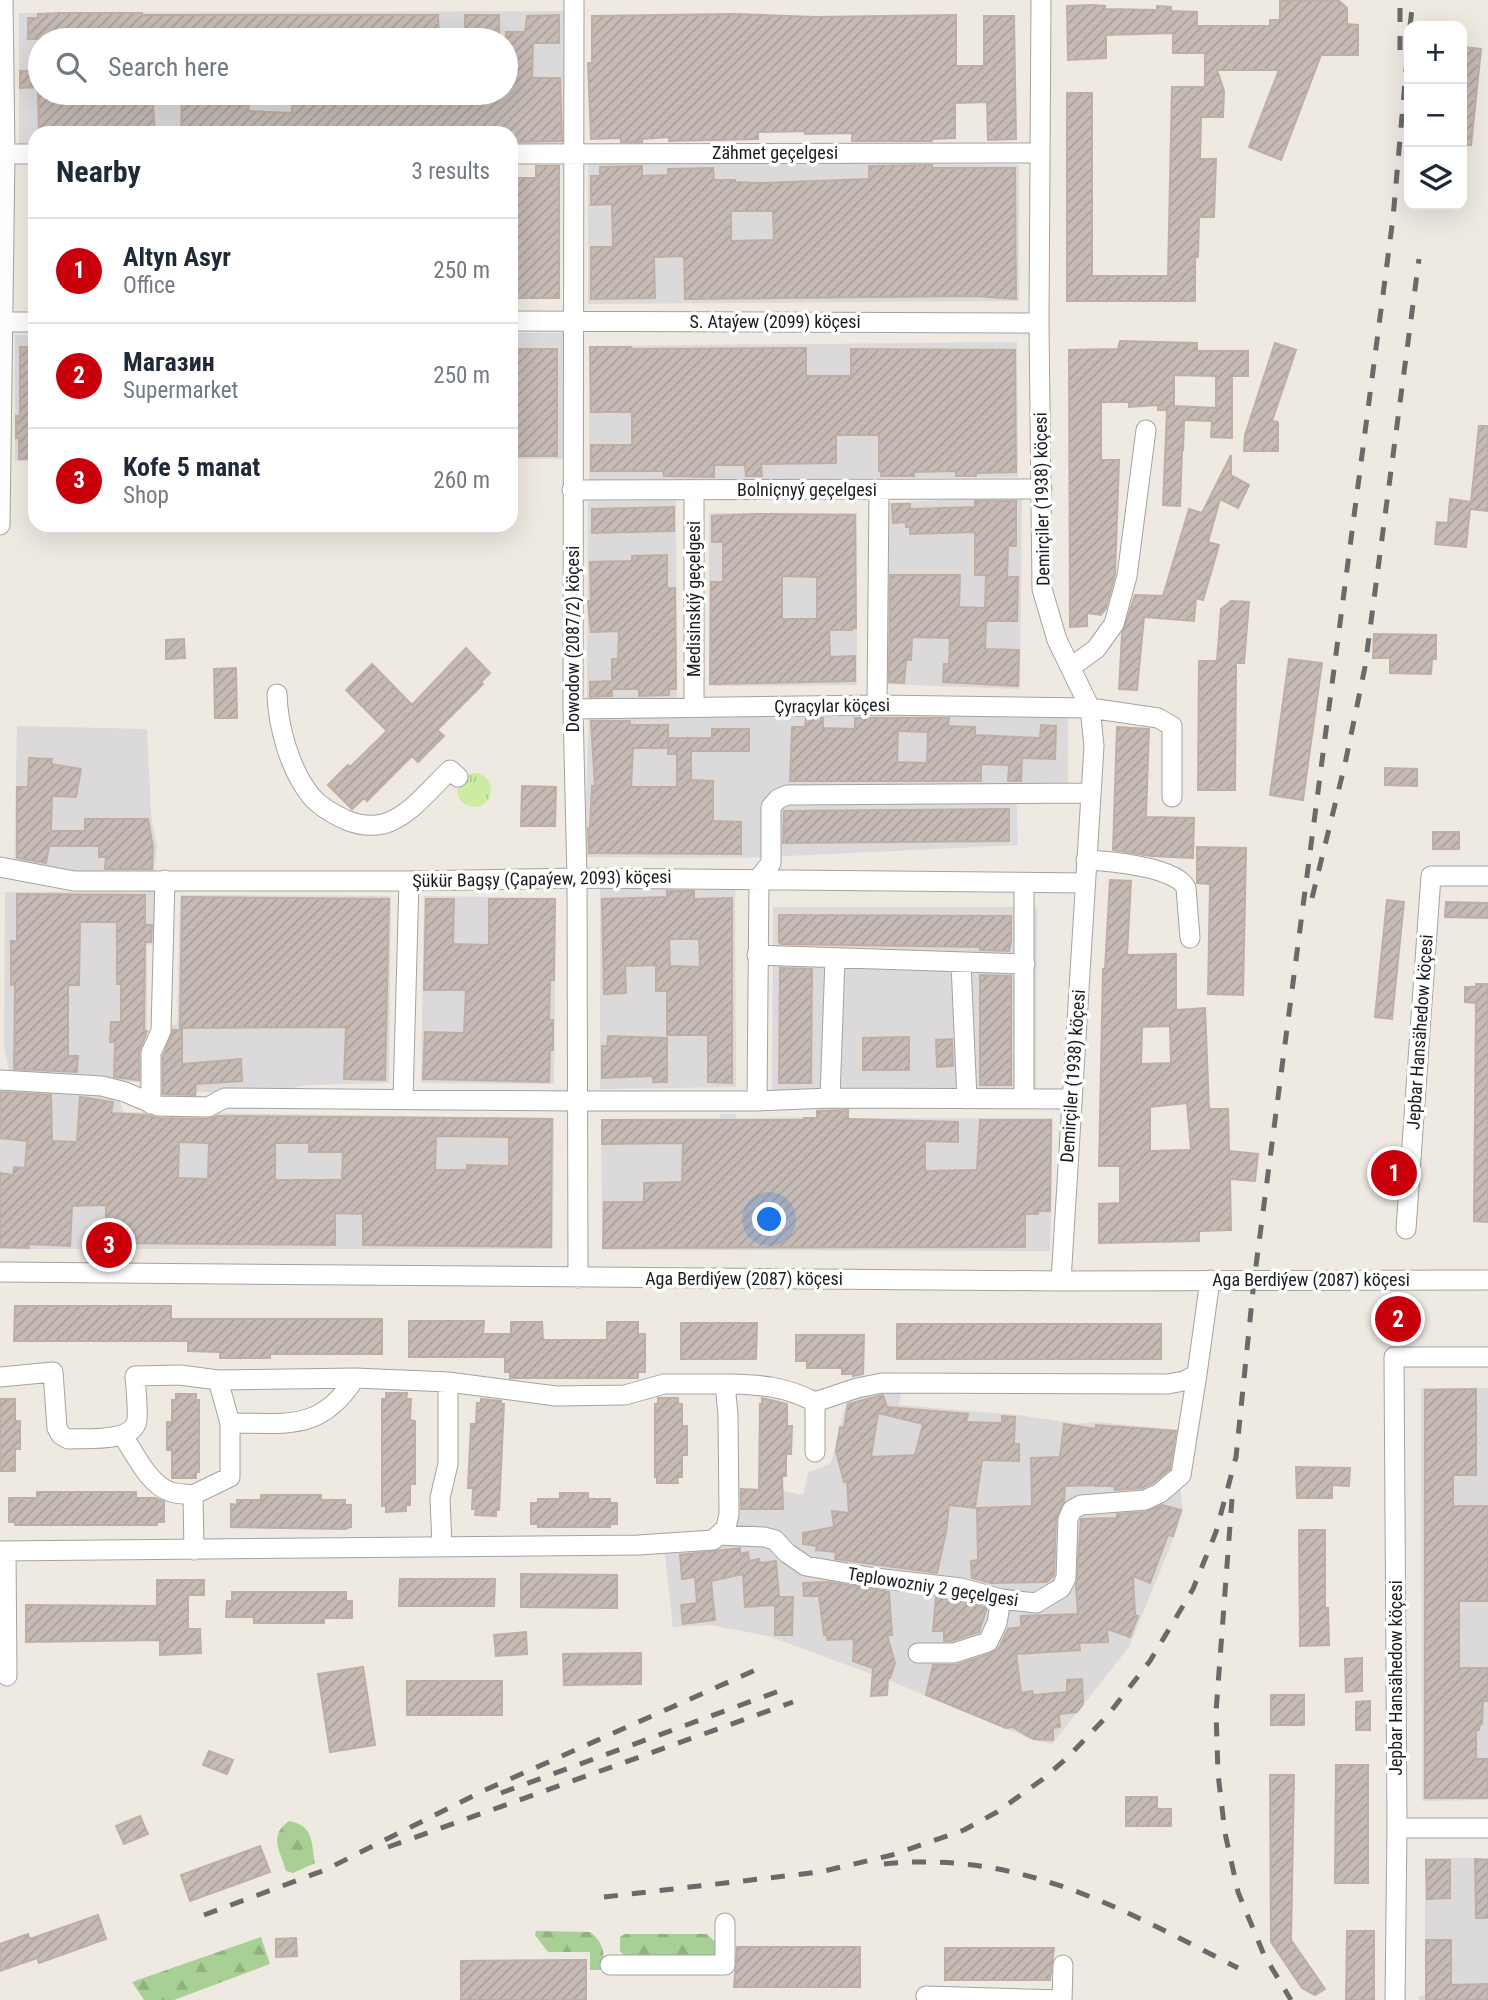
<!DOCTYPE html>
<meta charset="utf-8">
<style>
:root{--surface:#fff;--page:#f6f6f7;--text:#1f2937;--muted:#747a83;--line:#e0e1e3;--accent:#c9000c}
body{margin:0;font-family:"Roboto Condensed",sans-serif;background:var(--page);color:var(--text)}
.controls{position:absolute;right:21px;top:21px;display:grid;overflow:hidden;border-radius:14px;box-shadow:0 7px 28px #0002}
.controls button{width:63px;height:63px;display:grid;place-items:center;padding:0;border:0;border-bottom:2px solid var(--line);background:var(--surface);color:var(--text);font:35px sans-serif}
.you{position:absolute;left:770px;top:1220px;width:24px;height:24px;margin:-18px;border:5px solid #fff;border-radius:50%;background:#1a73e8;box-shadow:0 0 0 10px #1a73e833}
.badge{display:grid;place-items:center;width:46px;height:46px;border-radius:50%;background:var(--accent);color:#fff;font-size:23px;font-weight:700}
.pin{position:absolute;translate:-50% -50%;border:4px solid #fff;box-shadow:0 2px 7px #0006}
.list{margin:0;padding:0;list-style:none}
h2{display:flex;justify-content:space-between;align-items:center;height:91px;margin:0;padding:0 28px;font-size:30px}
h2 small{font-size:23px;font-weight:400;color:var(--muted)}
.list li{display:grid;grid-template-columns:46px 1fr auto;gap:21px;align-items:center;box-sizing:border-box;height:105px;padding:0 28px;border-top:2px solid var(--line)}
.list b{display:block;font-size:26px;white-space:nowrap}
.list p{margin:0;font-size:23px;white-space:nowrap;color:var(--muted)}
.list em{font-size:23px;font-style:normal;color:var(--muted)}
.icon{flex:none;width:38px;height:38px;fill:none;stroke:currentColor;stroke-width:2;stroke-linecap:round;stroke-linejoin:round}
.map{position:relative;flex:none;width:1488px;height:2000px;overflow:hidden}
.search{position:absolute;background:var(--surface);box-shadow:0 7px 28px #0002;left:28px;top:28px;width:490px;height:77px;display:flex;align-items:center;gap:18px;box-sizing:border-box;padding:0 24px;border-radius:38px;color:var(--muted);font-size:26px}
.panel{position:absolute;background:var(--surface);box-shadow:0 7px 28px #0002;left:28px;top:126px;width:490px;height:406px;border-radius:21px}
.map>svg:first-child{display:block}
</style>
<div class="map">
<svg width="1488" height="2000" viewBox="0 0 1488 2000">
<defs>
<pattern id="grass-tufts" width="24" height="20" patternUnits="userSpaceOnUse" patternTransform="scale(1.75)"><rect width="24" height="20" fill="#cceca4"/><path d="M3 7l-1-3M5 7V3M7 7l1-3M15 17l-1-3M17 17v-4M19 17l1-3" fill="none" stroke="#afca8d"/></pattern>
<pattern id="forest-firs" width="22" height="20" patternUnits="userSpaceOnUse" patternTransform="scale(1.75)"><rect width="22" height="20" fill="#a9d094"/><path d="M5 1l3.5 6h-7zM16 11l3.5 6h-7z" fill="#91b27f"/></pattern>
<pattern id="building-hatch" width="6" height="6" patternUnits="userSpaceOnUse" patternTransform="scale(1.75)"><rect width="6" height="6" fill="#c6bbb5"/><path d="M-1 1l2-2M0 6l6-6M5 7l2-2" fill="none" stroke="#aaa09b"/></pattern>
</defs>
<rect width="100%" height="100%" fill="#eee9e1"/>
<path fill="#dbd9d9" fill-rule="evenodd" d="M564,11V146H511V133H35V148H19V13ZM40,40H506V93H40Z
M642,161L1019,165V301L588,304V163Z
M511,333H564V459H511Z
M15,335H35V461H15Z
M1017,342L1018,477L589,481V346Z
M972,498H1022L1020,689L886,684L889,503Z
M676,500L677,699L587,701L588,501Z
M709,513H857V685L709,686Z
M805,710L1068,717V787L1016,790L1018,845L744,858L584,857L589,716Z
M17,726L147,729L151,815L157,847L154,873L75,874L14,863Z
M735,885L736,1087L600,1089V886Z
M156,891L157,944L147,945V1082H125L113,1079L10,1077L4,1045L5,892Z
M180,895L391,896L389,1083L307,1085L265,1093L198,1092L196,1104L156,1103L159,1055H169V1026L177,1024Z
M424,896L556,898L554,1084L421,1083Z
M773,907H1037L1036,1091L772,1090Z
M0,1086L58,1087L119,1098L123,1112L554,1118L553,1249H0Z
M816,1106H849V1118H1053L1050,1251L602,1250L601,1119L720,1118V1114H735L736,1118L816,1117Z
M1421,1388H1488V1800L1422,1801Z
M902,1389L899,1405L1018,1415L1078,1424L1097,1422L1180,1430L1177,1464L1183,1511L1174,1537L1129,1647L1052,1744L1036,1741L888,1680L768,1636L710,1625L673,1627L663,1537L717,1544L732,1488L775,1489L803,1495L808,1473L831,1463L848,1395Z
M1425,1858H1488V2000H1419V1996L1425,1995Z"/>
<path fill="url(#grass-tufts)" d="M457 790a17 17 0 1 1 34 0a17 17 0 1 1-34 0Z"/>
<path fill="url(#forest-firs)" d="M289,1821C314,1826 311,1841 315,1863L293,1873L286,1871C280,1850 268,1836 289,1821Z
M536,1931L590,1932C604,1943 605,1953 603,1970H590V1952H548L535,1935Z
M625,1934H707L717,1944L716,1960L625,1956L620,1951V1937Z
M261,1937L270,1964L174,2000H144L132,1982Z"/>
<path fill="url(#building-hatch)" stroke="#c1aea3" stroke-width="2" fill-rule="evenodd" d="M1338,0L1347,8V24L1358,25V55H1321L1281,160L1249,147L1279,70H1217L1224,91L1223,117H1201L1200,159H1216L1214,217H1199L1198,257H1195V301H1067V93H1092V276H1168L1172,87H1205V53H1173V33L1106,35V58L1068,60L1067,6L1091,5L1105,6V9L1157,10V6L1171,7V11L1197,12V26H1270V20H1280V1Z
M61,13H142V15H438L439,40L28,39V18H38V14Z
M734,14L815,17L956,15V66H984V16H1014L1016,139L988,140L987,102L955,103V138L932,139V141H852V133L805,134V131L758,132V139L669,141V137L642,139V142H621V138L591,139L588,63H592V16Z
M465,15H499V40H465Z
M559,15V43H533L532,78H560L562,141L511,142V133H336V131H299V133L205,131V133H181L182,93H204V104L249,105L248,111L292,113V94L506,93V32H525L527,16Z
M1463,47L1481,49L1471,145H1462Z
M20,71H40V87L20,88Z
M38,93H152L155,133H39Z
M932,165V168H1015L1016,299L975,296L685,299L684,256L654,257L655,298L591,299V247H613L612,204L591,205V176H600V167L642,166V176L668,175V169L713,168L714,180H735V182L759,183L869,179V166ZM731,211H773L774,240L731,241Z
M536,166H559V298H511V215H515L516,178H536Z
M1120,341L1197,343V351H1248V376H1232V438L1211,437L1212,421L1184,420L1183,450H1180L1182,451L1180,506L1163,505L1167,410H1158V405L1129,407V402H1101V460H1119L1115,575L1106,608L1101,615L1087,613V626L1070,627L1069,350L1118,349ZM1174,375L1216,376V408L1174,406Z
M1275,343L1296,350L1272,421L1278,422V451H1244L1245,435Z
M20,347H35V459H19V438H16V416H20Z
M590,347H631L632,349L806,348V376H851V349L1015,350L1016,472L976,473V476H956V471L914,472V476H881V471H879V435H836V463L761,464L762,476H746L745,465H714V477L664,476L663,471H591V445H632V412H591Z
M511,349H557V456H515V433H511Z
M1479,426H1488V511L1470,509L1466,547L1435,544L1437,522L1448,523L1450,499L1471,502Z
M1231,455V475L1249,485L1238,508L1220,499L1208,542L1219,545L1203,600L1196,598L1194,621L1144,617L1137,690L1119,689L1122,634L1135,595L1163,596L1189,509L1202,513Z
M975,501H1016V546H1008L1007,577H1018L1017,621H986L985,649L1019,650L1018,686L943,682L944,664H949L950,638L912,637L911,660H906L904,683L889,682L890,575H960L959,607L985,608L986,575H975V532L910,534V527H906V522L893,523L892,504H910V509L975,507Z
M674,507V531L592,533V509Z
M757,514L855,515L856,628H852V630H829L830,657L855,656V681L710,684L711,582H723V542H712V516ZM782,576L817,577V619H782Z
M667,555V588H675L676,689H669V695L639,696V689H612V696L590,697V682L612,681V659H618L619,631L591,632L588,601H591L590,562L632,561V556Z
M1231,601L1249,602L1244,663H1236L1235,790H1198L1199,661H1217L1221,609Z
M1374,634L1436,635V659H1432L1431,674L1390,673V658H1373Z
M184,639L185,658L166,659V640Z
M466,648L490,673L481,682L483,684L437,730L444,736L418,762L412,756L367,801L364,798L352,809L328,785L348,765L350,767L387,731L346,690L372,664L412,705Z
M1289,659L1322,663L1303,800L1270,795Z
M236,668L237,718H215L214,669Z
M806,718H823V728L855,729V718H949L948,726L975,727V735L1040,738L1041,725L1056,726L1055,759L1022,758L1021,781H1008L1009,765L981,764V781H790L792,727H805ZM898,731L928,732L927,763L897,762Z
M591,721H630V725H668V748H633L631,787H677V754H668L669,738H712V729H749V751H691V780L713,781V821L741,822V854L589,853L588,828H590L592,786H595Z
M1117,727L1149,729L1146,817L1194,818L1193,858L1151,856L1113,850Z
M29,758L52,759L51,764L81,769L76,797L52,796L51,831H85V819H148L153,847L152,869H105L106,857H99V846H49L46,863L17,858V787H28Z
M1385,768L1417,769V786L1385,785Z
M522,786L556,787L555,826H521Z
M1009,809V841L783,843L784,811Z
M1433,832H1459V849H1433Z
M1197,847L1246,848L1243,995L1208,994L1210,884L1197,883Z
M1110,880L1131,881L1127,955L1176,954V1010L1205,1008L1209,1109H1228L1229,1151L1258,1154L1255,1181L1230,1179L1231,1230L1199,1231V1241L1099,1243V1204L1120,1203V1166H1099L1103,969H1105ZM1170,1026L1171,1063L1141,1064L1142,1027ZM1187,1103L1191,1150L1150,1151V1107Z
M667,891H694V899L732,898V1083L708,1082V1035H667V991H656V965L625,966L626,993L604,994L602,899L667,897ZM669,939H699L700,967L670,966Z
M17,894L145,895V925H152L151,942H145L144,1030L147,1031L139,1052V1080L114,1077L115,1042H110L111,1022H121V984H117V922H80L79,985H68V1056H78L77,1072L14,1069L15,985H11V941H17Z
M182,897L389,899L385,1080L344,1079L346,1027L180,1028Z
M426,899H454L453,944L489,945V899H555L554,980H550L549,1020H553V1050H550L549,1082L423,1079L425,1032L464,1033L466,990H424Z
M1387,900L1404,902L1392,1019L1375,1017Z
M1446,902L1488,903V918L1445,917Z
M779,915L1011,916V942L1009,951L980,950V947L781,944L779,942Z
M780,968L812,969L811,1083H779Z
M980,975L1011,976V1085H980Z
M1476,984H1488V1222L1474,1221L1476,1003L1465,1002V987H1476Z
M173,1030H182V1064L241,1059L242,1081L196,1084L195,1095L163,1094V1056Z
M608,1036L667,1038V1082H653V1076L602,1078V1046H607Z
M909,1037V1070H863V1038Z
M952,1039L953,1066L937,1067L936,1040Z
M0,1092L51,1095L52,1141L77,1142L80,1097L113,1102L111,1113L145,1115L158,1118L208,1119L218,1116L552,1119L551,1247L363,1245V1214L335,1213V1245L106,1243V1205L72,1206L70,1246L29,1244V1248L0,1247V1173L13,1175L14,1167L25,1168L27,1141L0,1138ZM436,1136L509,1137V1166L467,1165V1170H435ZM179,1142L209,1143L208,1179L178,1178ZM275,1143H309V1152H343L342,1180H275Z
M848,1110V1119L958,1122V1142L925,1141V1171L977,1170L980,1120H1051L1050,1211H1038V1214H1025V1247L603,1248L604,1202H644V1183L682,1182L683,1143L602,1144V1120H804V1118H817V1111Z
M15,1306H171V1319H382V1354H270V1358H220V1352L188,1351V1341H14Z
M409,1321H484L483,1334H511V1322H542L543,1340H607V1322H638V1334H645V1372H638V1378H510V1372H505V1357H409Z
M681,1323H757L756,1359H681Z
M897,1324H1161V1359H897Z
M796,1335H864L863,1374L853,1376V1374H842V1368H807V1361H796Z
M1476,1389V1475H1453V1506H1488V1601H1459V1668H1488V1701H1483L1482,1724H1480L1479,1730H1476V1759H1488V1798H1425V1390Z
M386,1393H407L406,1399H411L410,1420L415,1421V1484H410V1505H406V1511L386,1512V1506H382V1399H386Z
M176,1394H196V1400H199V1472H196V1478H172V1450H167V1422H172V1400H176Z
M883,1395L887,1407L968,1414L966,1422L1002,1423V1416L1015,1417L1014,1444H1019V1461L982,1460L975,1508L949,1505L946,1532L937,1573L835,1559L836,1552L816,1550L817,1546L803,1544V1533L834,1527L832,1511L849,1513L847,1481L844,1482L836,1451L840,1427L844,1428L848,1404ZM878,1413L923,1424L915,1455L871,1457Z
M678,1398V1404H682V1426H687V1455H682V1477H677L678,1483H657V1477H655V1404H658V1398Z
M762,1398L787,1404V1426H792L791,1454H786V1476H782L783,1509H741V1489L759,1490L760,1404H762Z
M0,1399H15V1421H20V1449H15V1471H0Z
M481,1399L501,1401V1404H504L499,1510H496V1516L475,1515L476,1509H472L473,1488H468L471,1424H476L477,1403H481Z
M1064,1424L1096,1429V1425L1176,1431L1170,1469L1153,1483L1142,1488L1115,1490L1114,1486H1095V1485L1065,1486L1064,1502L1056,1519L1054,1575L1047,1582L991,1583L972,1578L971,1561L978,1560L977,1508L1032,1506L1031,1458L1060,1457Z
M1296,1467L1350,1468L1349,1486L1332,1485V1498H1297Z
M37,1492H136V1498H155L164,1502V1522H157V1525H15V1522H9V1498H37Z
M560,1493H588V1499H610V1503H617V1524H610V1527H538V1524H531V1503H538V1499H560Z
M261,1495H321V1500H345V1505H351V1527L345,1529L231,1527V1504L237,1505V1500H261Z
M1162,1505L1181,1510L1173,1536L1168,1535L1150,1583L1133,1576L1135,1615L1138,1616L1130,1637L1107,1629L1108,1642L1079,1643L1080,1650L1016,1654L1021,1693L1032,1691L1033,1695L1067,1692V1680L1082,1679L1083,1704L1077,1712L1059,1714L1060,1727L1053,1728V1740L1033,1739L1013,1727L1006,1728L926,1695L933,1665H957L992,1653L999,1648L1008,1629L1021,1627V1616L1078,1614L1076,1586L1081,1519L1117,1518V1514L1146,1512Z
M1299,1530H1325V1608H1328L1329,1645L1300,1646Z
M740,1548V1554L748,1552L749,1561L759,1559L760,1563L776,1561L779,1597H793L792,1635H775V1605L745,1607L743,1574L711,1581L715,1620L683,1624L681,1605L697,1603L695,1577L682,1579L680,1555Z
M521,1574L617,1575V1608L521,1607Z
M400,1579H495L494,1606H399Z
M157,1580H204V1595H188V1629H200L201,1653L160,1655V1640L26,1642V1605L157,1606Z
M829,1582L889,1592L892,1635H887L895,1663L890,1678H888L887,1695L871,1696L873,1668L853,1661L854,1639L827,1640V1635H824L819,1596H804L803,1583Z
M232,1592H346V1601H352V1618H324V1623H254V1617H226L227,1601H232Z
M936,1597L959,1600L987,1608L979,1632L952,1641H944V1631H933Z
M526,1632L527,1654L496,1656L494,1635Z
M641,1653V1684L564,1685L563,1654Z
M1362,1658V1691L1346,1692L1345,1659Z
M363,1667L375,1745L330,1752L318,1674Z
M407,1681H502V1715H407Z
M1271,1695H1304V1725H1271Z
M1370,1701V1730H1356V1702Z
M209,1751L233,1760L227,1774L203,1765Z
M1336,1765H1368V1883H1335Z
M1270,1775H1294L1291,1940L1325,1989L1315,1995L1302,1988L1271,1942Z
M1126,1797H1157V1809H1171V1826H1126Z
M140,1816L148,1834L124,1844L116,1826Z
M260,1846L270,1872L190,1901L181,1875Z
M1475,1859L1488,1860V1918H1476Z
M1426,1860H1450V1898L1427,1899Z
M98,1915L106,1939L39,1963L37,1958L0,1971V1944L28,1934L30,1939Z
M1347,1931H1374V2000H1346Z
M296,1938L297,1956L276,1957V1939Z
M1426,1940H1451V1985L1488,1984V2000H1426Z
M737,1947H860V1987H734Z
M945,1948H1054L1050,1980H945Z
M586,1960V2000H461V1961Z"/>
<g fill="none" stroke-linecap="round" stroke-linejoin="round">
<g stroke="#a3a3a3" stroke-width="21">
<path id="minor" d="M574,0L573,709L577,878L578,1278
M1041,0L1039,323L1042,589L1057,640L1090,708L1094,746L1061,1281
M5,154H35
M511,154L1039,153
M511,321L1039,323
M0,322H35
M572,490L1042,489
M0,525L5,154L3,0
M1071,667L1096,649L1114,624L1127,576L1146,430
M277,694C278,727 290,770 311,796C320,807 333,814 346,820C358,825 370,827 383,824C409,817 431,788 450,770L458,777
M877,705L879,491
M694,707V490
M573,709L877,705L1090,708L1158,718L1172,726V797
M1086,860C1109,861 1177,867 1186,888L1190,938
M0,867L74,881H409L577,878L1085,883
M757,955L1025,964
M961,963L967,1099
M0,1080L102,1086L125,1092L158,1106L208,1107L225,1098L578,1101H757L830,1098L1070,1099
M830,1098L835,958
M403,1099L409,881
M1024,1099V883
M757,1101L759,878L771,863V807L778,799L787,795L1090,793
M151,1104V1053L161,1031L165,880
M1406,1229L1431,876H1488
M0,1272L1061,1281L1488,1280
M0,1377L53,1372L57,1428L61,1435L68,1439C86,1438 134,1443 137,1420C138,1406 136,1390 135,1376L180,1375L218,1380L355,1378L448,1382L556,1396L625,1395L664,1384H725
M230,1423C287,1423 321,1432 355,1378
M123,1436C135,1454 149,1485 171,1492C178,1494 186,1494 193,1495
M815,1452V1402L857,1388L882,1383L1168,1384L1184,1381L1197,1374L1210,1280
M719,1535L764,1537L775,1540L787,1553L806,1566L875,1578L961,1588L1001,1599L1036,1603L1061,1588L1066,1578L1068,1519L1072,1510L1081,1505L1145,1500L1160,1493L1181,1475L1197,1374
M442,1546L440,1498L448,1464V1382
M194,1550L193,1495L230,1477V1423L218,1380
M0,1551L639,1545L713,1540L726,1528L729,1514L728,1415L725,1384C761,1385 781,1385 815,1402
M6,1551L7,1676
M918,1653H954L988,1642L997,1623L1001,1599
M1397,1828H1488
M610,1965H725V1923
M926,1996L1062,2000L1063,1965
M1395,2000L1397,1828L1394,1357H1488"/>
</g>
<use href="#minor" stroke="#fff" stroke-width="19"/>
<path stroke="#6a6a6a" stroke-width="5" stroke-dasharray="14 14" stroke-linecap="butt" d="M1410,26L1413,0
M1400,50V0
M1312,898L1345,764L1365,667L1419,259
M1232,1499L1216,1712L1218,1774L1225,1833L1238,1892L1264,1955L1291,2000
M501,1793L790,1687
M388,1847L793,1702
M884,1864C1020,1850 1122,1909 1238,1968
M604,1897L820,1872L892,1855L964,1830L997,1812L1043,1779L1067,1758L1108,1715L1150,1661L1193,1589L1216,1532L1236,1457L1254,1281L1393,218L1409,37
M204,1915L325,1870L483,1791L760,1668"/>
</g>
<g text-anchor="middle" stroke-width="7" stroke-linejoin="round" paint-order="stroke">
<g font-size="18" fill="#1c1c1c" stroke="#fff">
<text x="775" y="159">Zähmet geçelgesi</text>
<text x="775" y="328">S. Ataýew (2099) köçesi</text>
<text x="807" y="496">Bolniçnyý geçelgesi</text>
<text transform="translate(1042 499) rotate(-91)" y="6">Demirçiler (1938) köçesi</text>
<text transform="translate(694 599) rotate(-90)" y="6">Medisinskiý geçelgesi</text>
<text transform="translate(573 639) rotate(-90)" y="6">Dowodow (2087/2) köçesi</text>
<text transform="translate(832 706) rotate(-1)" y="6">Çyraçylar köçesi</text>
<text transform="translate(542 879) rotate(-1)" y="6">Şükür Bagşy (Çapaýew, 2093) köçesi</text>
<text transform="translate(1420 1032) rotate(-86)" y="6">Jepbar Hansähedow köçesi</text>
<text transform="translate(1073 1076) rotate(-86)" y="6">Demirçiler (1938) köçesi</text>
<text x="744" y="1285">Aga Berdiýew (2087) köçesi</text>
<text x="1311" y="1286">Aga Berdiýew (2087) köçesi</text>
<text transform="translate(933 1587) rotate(9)" y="6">Teplowozniy 2 geçelgesi</text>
<text transform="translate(1396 1678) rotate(-90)" y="6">Jepbar Hansähedow köçesi</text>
</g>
</g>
</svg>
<div class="controls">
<button>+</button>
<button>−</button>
<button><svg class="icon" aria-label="layers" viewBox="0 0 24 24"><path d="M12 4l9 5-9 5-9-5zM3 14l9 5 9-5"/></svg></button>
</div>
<div class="you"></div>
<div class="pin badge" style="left:1394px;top:1173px">1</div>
<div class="pin badge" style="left:1398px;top:1319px">2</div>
<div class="pin badge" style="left:109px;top:1245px">3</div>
<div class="search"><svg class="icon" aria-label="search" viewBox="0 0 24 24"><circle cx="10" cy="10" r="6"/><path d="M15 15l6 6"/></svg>Search here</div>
<section class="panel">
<h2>Nearby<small>3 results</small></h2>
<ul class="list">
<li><span class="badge">1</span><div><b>Altyn Asyr</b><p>Office</p></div><em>250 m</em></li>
<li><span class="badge">2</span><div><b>Магазин</b><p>Supermarket</p></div><em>250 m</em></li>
<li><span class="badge">3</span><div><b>Kofe 5 manat</b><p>Shop</p></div><em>260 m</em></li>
</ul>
</section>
</div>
